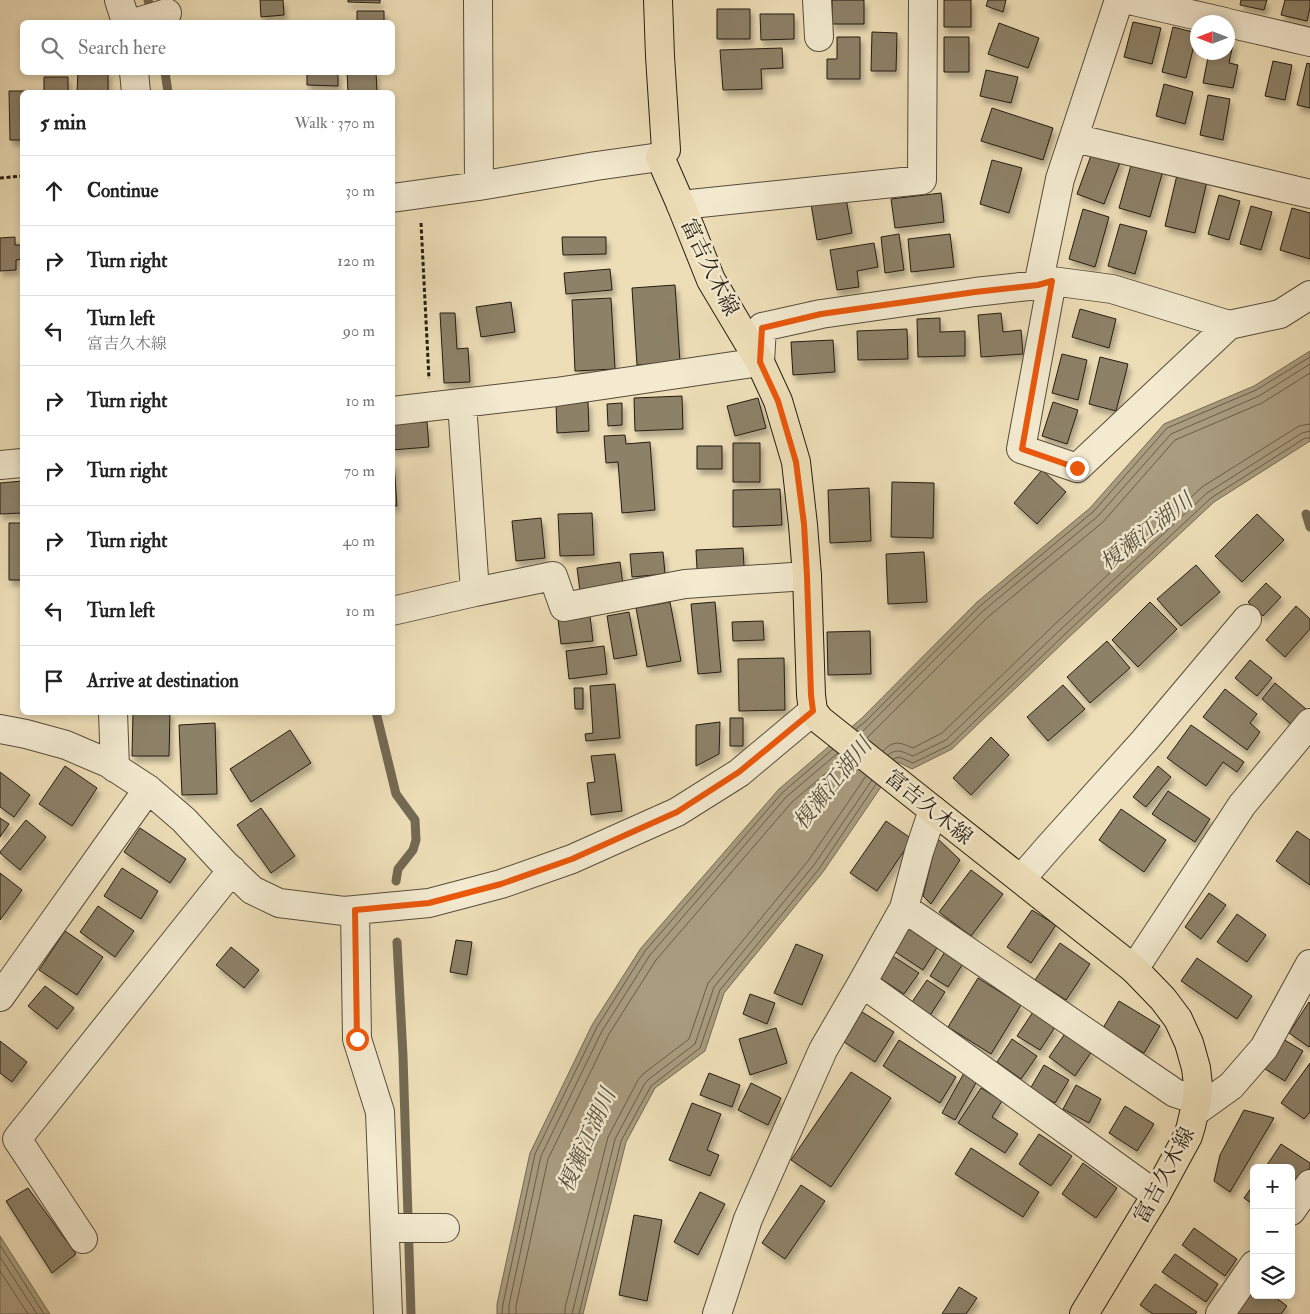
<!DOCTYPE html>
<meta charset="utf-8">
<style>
:root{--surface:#fff;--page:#f2f2f2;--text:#222;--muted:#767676;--line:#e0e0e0}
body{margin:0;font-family:"IM FELL Double Pica","Noto Serif JP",serif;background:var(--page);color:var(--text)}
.controls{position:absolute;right:15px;bottom:15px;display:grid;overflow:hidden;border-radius:8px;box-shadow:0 2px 8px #0003}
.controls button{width:45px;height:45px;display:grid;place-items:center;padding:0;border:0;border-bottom:1px solid var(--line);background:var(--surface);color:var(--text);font:25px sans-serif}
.compass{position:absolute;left:1190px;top:15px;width:45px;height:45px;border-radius:50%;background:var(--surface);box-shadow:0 2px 8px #0003;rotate:270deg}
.stop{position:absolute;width:15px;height:15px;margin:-11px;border:4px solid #ea580c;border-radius:50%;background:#fff}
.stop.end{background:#ea580c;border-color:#fff;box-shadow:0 1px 5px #0008}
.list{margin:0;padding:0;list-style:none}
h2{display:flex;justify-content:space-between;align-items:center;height:65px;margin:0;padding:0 20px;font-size:21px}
h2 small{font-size:16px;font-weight:400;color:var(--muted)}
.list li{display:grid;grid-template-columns:32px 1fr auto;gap:15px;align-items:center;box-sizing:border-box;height:70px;padding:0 20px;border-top:1px solid var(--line)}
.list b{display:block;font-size:19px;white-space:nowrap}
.list p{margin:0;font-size:16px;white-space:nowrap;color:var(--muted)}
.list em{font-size:16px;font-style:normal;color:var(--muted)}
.icon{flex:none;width:28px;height:28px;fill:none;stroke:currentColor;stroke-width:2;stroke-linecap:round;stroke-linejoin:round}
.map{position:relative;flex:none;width:1310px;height:1314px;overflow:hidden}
.search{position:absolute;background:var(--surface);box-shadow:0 2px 8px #0003;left:20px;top:20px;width:375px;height:55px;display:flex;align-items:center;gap:12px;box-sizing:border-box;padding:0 18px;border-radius:8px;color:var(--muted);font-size:19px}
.panel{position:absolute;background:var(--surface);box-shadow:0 2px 8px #0003;left:20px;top:90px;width:375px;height:625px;border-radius:8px}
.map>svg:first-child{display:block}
</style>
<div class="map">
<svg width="1310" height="1314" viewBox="0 0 1310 1314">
<defs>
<filter id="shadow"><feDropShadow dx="3" dy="5.5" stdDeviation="2.5" flood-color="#0004"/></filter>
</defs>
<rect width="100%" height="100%" fill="#eddeb7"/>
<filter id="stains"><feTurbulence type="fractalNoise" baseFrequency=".004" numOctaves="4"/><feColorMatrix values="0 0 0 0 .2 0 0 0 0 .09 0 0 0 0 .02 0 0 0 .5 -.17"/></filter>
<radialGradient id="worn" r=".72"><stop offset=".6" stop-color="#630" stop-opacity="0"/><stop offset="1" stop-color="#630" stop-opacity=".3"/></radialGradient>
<path fill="#a99c7f" stroke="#746953" d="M1310,351V441L1214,502L1067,639L952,749L912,769L898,762L823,872L724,993L705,1051L655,1088L626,1142L583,1314H497V1304L530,1153L592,1025L641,948L779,789L862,718L977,602L1090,508L1164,424L1254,386Z
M0,1236L50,1314H0Z"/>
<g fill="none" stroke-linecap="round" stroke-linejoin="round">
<path stroke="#675c48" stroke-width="1" d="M856,729L866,721L980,606L1094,511L1167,428L1256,390L1310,357
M861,733L984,610L1098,516L1171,434L1259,396L1310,364
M867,738L989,616L1103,522L1175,440L1262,403L1310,373
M883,751C894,739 901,743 913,748L942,733L1054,625L1202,487L1299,426L1310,424
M888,755C898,747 904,753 913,756L946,740L1059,631L1207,493L1302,433L1310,431
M893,759L899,757L913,763L950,745L1064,635L1211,498L1305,438H1310
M0,1245L44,1314
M0,1257L37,1314
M0,1271L28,1314
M502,1314L503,1304L535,1154L597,1027L645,951L782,793L833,749
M509,1314V1305L541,1156L602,1031L650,955L786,797L838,753
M516,1314V1306L548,1159L609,1034L656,960L792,802L844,758
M565,1314V1308L608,1137L638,1080L643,1074L689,1039L708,983L808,861L866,776
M572,1314L615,1139L645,1083L649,1079L695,1044L714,987L814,865L872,780
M579,1314L621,1141L651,1086L700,1048L720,990L819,869L876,784"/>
<path stroke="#746953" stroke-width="9" d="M148,0L152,15
M165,72L168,92
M1306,514L1310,527
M376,712L396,794L415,820L416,840L413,850L398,869L396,881
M397,942L403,1056L411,1314"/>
</g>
<path fill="#8d8167" stroke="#251c11" filter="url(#shadow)" d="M260,0H283L284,15L261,17Z
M348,0H380V3L348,2Z
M832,0H864V24H832Z
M944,0H971V27H944Z
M988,0H1006L1003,12L986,6Z
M1241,0H1267L1264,10L1240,5Z
M1285,0H1310V8L1307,21L1281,15Z
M717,9H750V39H717Z
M357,11H384V22H357Z
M760,14H794V39L761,40Z
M1133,22L1161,28L1152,64L1124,57Z
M999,23L1039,38L1028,68L988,54Z
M1173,27L1197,33L1186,78L1162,72Z
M872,32L897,33L896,71H871Z
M837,37H860V79H827V59H837Z
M944,37H969V72H944Z
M1228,43L1233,44L1229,63L1238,65L1233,88L1203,83L1209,52H1228Z
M782,48L783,68L761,69L762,89L723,90L720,50Z
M1273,61L1292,65L1285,100L1265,96Z
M1307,63L1310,64V108L1297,105Z
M986,70L1018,77L1011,103L980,96Z
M78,72H108V92H77Z
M307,72H338V86L307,85Z
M347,72H376L377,92H348Z
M44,77H68V92H44Z
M1164,84L1193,92L1185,124L1156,116Z
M9,91H36V92H22V140H10Z
M1208,95L1230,99L1223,140L1200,135Z
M992,108L1053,128L1043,160L981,141Z
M1093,150L1121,160L1104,204L1077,194Z
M1133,158L1164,167L1150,217L1119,208Z
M992,160L1022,168L1009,213L980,204Z
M1177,175L1207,181L1195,233L1165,226Z
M941,193L944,222L895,228L891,199Z
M1219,195L1240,201L1229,240L1208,234Z
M846,198L852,233L817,240L811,204Z
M1251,206L1272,212L1261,250L1240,244Z
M1292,208L1310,213V259L1280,250Z
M1083,209L1109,217L1095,267L1069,259Z
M1120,224L1147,231L1135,274L1108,266Z
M899,234L904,270L885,273L881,237Z
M950,234L954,267L911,272L908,239Z
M15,237V245H22V259L16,260V270L0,271V238Z
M562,237H606V254L563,255Z
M874,243L878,267L857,271L859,287L837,290L830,250Z
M610,269L612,290L566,294L564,273Z
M675,285L680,362L637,365L632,288Z
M611,298L615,369L575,371L572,300Z
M511,302L515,332L481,337L476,307Z
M1080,309L1116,319L1109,348L1072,337Z
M440,313H455L457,349L468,348L470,382L444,383Z
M1001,313L1003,332L1021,330L1023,354L981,357L978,315Z
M940,318V332L965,331V356L918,357L917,319Z
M907,329L908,359L858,360L857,331Z
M833,340L835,372L793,375L791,342Z
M1062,354L1087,360L1078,400L1052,393Z
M1100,357L1128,364L1116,411L1089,404Z
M682,396L683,429L635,431L634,398Z
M758,398L766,428L735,436L727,406Z
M588,402L589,431L557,433L556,403Z
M1053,402L1078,410L1067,444L1042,436Z
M622,403V425L608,426L607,404Z
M427,422L429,447L392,450V424Z
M625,435L626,444L650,442L655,510L622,513L618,462L606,463L604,436Z
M733,443H760V482H733Z
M697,446H722V469H697Z
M392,462H394L397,506H392Z
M1042,470L1066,492L1037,524L1014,503Z
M22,481V513L0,514V483Z
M892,482L934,483L933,538L891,537Z
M869,488L871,541L830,543L828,490Z
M780,489L782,525L733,527V490Z
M592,513L594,555L560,556L558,514Z
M1257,514L1284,540L1242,582L1215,556Z
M541,518L545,558L516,561L512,521Z
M9,523H22V580H9Z
M743,548L744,567L697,569L696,550Z
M663,552L665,574L632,577L630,554Z
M924,552L927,602L888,604L886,554Z
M620,562L623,585L580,591L577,568Z
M1196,565L1220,592L1181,626L1157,599Z
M1266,583L1281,597L1263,616L1248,602Z
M670,602L681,661L647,667L636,608Z
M715,602L721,672L698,674L691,604Z
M1150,602L1177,629L1138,667L1112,640Z
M1296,606L1310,619V629L1285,657L1266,640Z
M629,612L637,655L614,659L607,616Z
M590,616L593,641L561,644L558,619Z
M763,621L764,640L733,641L732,622Z
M870,631L871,674L828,675L827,632Z
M1107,641L1130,668L1090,703L1067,677Z
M604,646L607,674L569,679L566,651Z
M784,658L785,710L739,711L738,659Z
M1250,660L1272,678L1257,696L1235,678Z
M1275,683L1306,709L1292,725L1262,699Z
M615,684L620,738L586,741L585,734L593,733L590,686Z
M1063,685L1085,709L1048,741L1027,717Z
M574,688H583V709H575Z
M1225,689L1257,714L1250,723L1260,732L1247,750L1203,717Z
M133,712H170L169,756H132Z
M730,718H743V746H730Z
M720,722L719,754L696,766V725Z
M215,723L217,794L182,795L179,725Z
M1191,725L1244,762L1237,772L1223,762L1206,786L1167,758Z
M290,730L311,763L251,802L230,769Z
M991,737L1009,755L971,795L953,778Z
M615,754L622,811L591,815L587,783L595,782L591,756Z
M65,766L97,788L72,826L39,804Z
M1158,766L1171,777L1146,807L1133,797Z
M0,772L30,795L14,817L0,807Z
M1168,791L1210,819L1195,842L1152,814Z
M261,808L295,856L271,873L237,825Z
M1121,809L1166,840L1144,872L1099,840Z
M0,818L9,824L0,837Z
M26,820L46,837L20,870L0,853V852Z
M886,821L912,839L877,891L850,873Z
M140,828L186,859L170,883L124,852Z
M1297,831L1310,840V885L1276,861Z
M937,838L960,860L931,904L923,896Z
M122,868L158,891L141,919L104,896Z
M971,870L1003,894L971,936L939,912Z
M0,873L22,890L0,920Z
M1209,893L1226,905L1201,939L1185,927Z
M98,906L134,931L115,957L80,932Z
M1032,910L1056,925L1031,963L1007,947Z
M1237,914L1266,935L1247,962L1217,942Z
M909,927L938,946L923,970L894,951Z
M65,931L103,957L77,995L39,970Z
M456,940L472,942L467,975L450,972Z
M1060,943L1090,964L1066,1000L1035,980Z
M796,944L823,955L802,1005L774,993Z
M231,947L259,970L244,988L216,965Z
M946,950L964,962L948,987L930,976Z
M891,955L919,973L904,994L877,976Z
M1197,958L1252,996L1237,1019L1181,981Z
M978,978L1021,1005L991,1054L948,1027Z
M927,980L945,992L929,1017L910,1005Z
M45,986L74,1008L57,1029L28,1006Z
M750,994L775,1003L767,1024L743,1014Z
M1119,1001L1160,1026L1144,1053L1103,1028Z
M1309,1002L1310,1003V1045L1309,1047L1289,1033Z
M862,1012L894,1032L875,1062L844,1042Z
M1033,1012L1055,1027L1040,1050L1017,1036Z
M776,1028L787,1063L750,1075L739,1039Z
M1066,1032L1092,1051L1075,1076L1049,1057Z
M1012,1039L1037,1056L1021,1079L997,1062Z
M1283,1039L1303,1051L1285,1081L1265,1069Z
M899,1040L956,1077L940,1103L883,1066Z
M0,1041L27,1062L12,1082L0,1073Z
M1310,1063V1112L1304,1119L1281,1103Z
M1044,1065L1069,1080L1055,1103L1030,1089Z
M851,1072L891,1098L831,1187L791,1160Z
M709,1073L740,1085L732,1107L700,1095Z
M964,1073L977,1081L955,1120L942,1113Z
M751,1083L781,1098L768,1125L738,1110Z
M1076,1085L1101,1099L1089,1123L1063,1109Z
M981,1088L1002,1101L992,1117L1018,1134L1005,1153L958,1123Z
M692,1103L721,1114L707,1150L719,1155L710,1176L669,1160Z
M1125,1106L1154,1124L1137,1151L1109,1133Z
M1244,1110L1274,1118L1230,1192L1214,1181L1220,1155Z
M1039,1134L1072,1156L1051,1186L1019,1164Z
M1281,1144L1310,1163V1167L1291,1195V1168H1265Z
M971,1148L1039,1192L1023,1217L955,1174Z
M1083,1163L1117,1188L1096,1218L1062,1194Z
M1254,1184V1205L1244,1198Z
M801,1185L825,1201L785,1259L762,1243Z
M28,1188L76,1254L52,1273L6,1201Z
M700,1192L725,1204L698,1255L674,1242Z
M634,1215L662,1220L647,1301L619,1295Z
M1194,1228L1237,1259L1225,1276L1182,1245Z
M1175,1254L1218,1284L1206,1302L1162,1272Z
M1155,1284L1197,1312L1195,1314H1153L1140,1305Z
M959,1287L977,1298L966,1314H942Z
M1254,1290V1295H1272L1287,1306L1281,1314H1237Z"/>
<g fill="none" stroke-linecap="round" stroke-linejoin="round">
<g stroke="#574c3a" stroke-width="30">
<path id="minor" d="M119,0L126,22
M478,0L479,186
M817,0L819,37
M1129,0L1225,22
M137,22L167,13
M1228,23L1310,42
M134,72L136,92
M1074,138L1310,194
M392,198L479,186L596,166L660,157
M681,205L922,180L923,0
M1052,281L1021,449L1077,468L1229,325
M1038,285L1060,179L1119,0
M392,411L556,392L760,362L762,327L821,314L975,292L1038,285L1052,281L1112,289L1229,325L1280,314L1310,295
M0,465L22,463
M475,592L553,576L564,607L685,584L807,576
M392,611L475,592L462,403
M113,712L115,768
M0,729L26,734L66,745L108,763L148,789L184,820L224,863L252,890L279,903L344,911L429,903L501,884L572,859L677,812L739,773L813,711
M933,810L919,852L904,908L862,983L1156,1195
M1021,879L1048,848L1145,740L1247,619
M904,908L1175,1093L1197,1100
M355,910L357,1039L380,1112L388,1314
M1134,969L1242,805L1310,723
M0,997L148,789
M1196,1111L1231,1086L1264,1048L1310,964
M1291,1211L1310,1184
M385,1228H445
M83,1239L17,1139L232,870
M717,1314L748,1219L823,1050L862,983
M1220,1314L1254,1265"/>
</g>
<g stroke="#251c11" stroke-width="30">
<path id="major" d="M658,0L660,56L666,150L660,157L681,205L711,280L760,362L778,401L796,462L803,525L807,576L811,695L813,711L820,720L933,810L1134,969L1163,999L1178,1019L1189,1043L1196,1068L1198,1085L1197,1100L1191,1126L1188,1136L1156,1195L1084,1314"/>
</g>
<path stroke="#251c11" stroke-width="3" stroke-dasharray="4 2.5" stroke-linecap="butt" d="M0,178L22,176
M421,223L429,379"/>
<use href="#minor" stroke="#f3ead0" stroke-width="28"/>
<use href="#major" stroke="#eddeb7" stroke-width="28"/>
</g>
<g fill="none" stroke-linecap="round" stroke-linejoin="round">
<path stroke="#ea580c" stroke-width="6" d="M357,1039L355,910L429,903L501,884L572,859L677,812L739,772L813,711L811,695L807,576L804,524L796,462L778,401L760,362L762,328L821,314L975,292L1038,285L1052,281L1022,449L1077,468"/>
</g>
<g text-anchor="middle" stroke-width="5" stroke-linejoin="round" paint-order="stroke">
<g font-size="21" fill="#251c11" stroke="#f3ead0">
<text transform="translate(710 267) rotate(64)" y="7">富吉久木線</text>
<text transform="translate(929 807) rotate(39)" y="7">富吉久木線</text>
<text transform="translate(1164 1175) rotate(-62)" y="7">富吉久木線</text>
</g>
<g font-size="22" font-style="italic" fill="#5a4f3d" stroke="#f3ead0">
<text transform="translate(1146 531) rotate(-38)" y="8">榎瀬江湖川</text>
<text transform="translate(832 783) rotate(-51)" y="8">榎瀬江湖川</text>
<text transform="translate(586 1140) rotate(-66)" y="8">榎瀬江湖川</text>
</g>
</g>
<rect width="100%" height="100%" filter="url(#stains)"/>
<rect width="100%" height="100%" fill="url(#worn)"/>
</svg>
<div class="controls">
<button>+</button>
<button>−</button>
<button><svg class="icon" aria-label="layers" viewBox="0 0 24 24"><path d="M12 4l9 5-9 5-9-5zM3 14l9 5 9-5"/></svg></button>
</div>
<svg class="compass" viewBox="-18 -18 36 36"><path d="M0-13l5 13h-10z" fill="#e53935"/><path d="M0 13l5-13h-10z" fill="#767676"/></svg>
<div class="stop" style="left:357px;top:1039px"></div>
<div class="stop end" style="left:1077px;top:468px"></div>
<div class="search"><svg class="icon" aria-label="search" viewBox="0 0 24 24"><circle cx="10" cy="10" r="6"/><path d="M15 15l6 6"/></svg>Search here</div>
<section class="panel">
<h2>5 min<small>Walk · 370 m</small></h2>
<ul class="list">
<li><svg class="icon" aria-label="ahead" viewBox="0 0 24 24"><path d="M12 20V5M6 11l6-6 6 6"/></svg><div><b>Continue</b></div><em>30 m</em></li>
<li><svg class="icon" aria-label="right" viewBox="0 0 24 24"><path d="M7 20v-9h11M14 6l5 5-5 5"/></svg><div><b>Turn right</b></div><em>120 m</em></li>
<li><svg class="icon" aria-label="left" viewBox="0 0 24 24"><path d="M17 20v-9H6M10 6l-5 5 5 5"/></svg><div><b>Turn left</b><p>富吉久木線</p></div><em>90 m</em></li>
<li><svg class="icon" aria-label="right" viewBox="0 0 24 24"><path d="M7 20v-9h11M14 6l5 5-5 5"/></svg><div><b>Turn right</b></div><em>10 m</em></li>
<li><svg class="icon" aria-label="right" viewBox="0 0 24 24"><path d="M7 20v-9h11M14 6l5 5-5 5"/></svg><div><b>Turn right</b></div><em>70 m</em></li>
<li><svg class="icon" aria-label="right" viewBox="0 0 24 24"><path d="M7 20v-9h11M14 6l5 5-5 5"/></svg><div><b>Turn right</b></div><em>40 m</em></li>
<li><svg class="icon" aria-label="left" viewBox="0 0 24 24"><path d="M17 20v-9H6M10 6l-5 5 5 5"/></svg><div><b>Turn left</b></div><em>10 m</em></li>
<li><svg class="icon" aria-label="arrive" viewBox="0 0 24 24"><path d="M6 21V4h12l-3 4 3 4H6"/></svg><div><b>Arrive at destination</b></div></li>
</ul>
</section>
</div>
